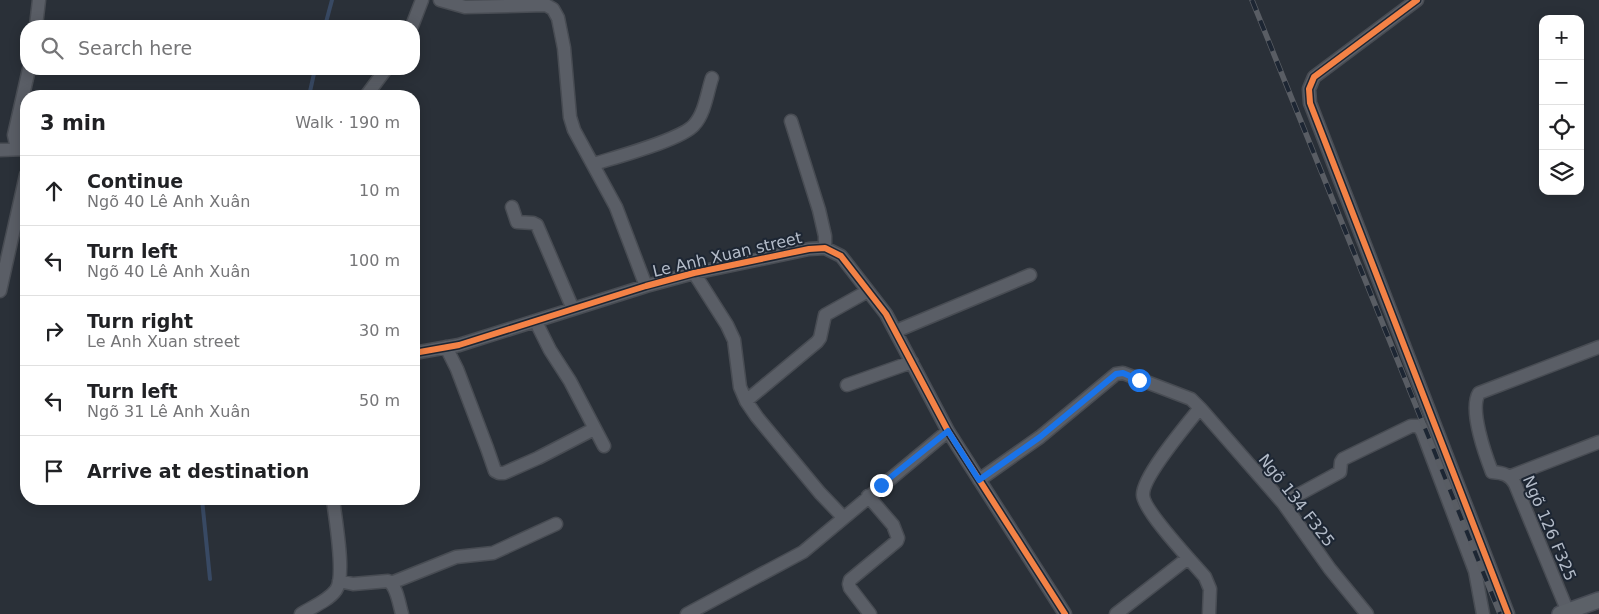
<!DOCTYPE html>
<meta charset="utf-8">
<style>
:root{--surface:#fff;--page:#f6f6f6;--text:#202124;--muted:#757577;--line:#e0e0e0}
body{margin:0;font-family:"DejaVu Sans",sans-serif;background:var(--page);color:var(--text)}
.controls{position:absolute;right:15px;top:15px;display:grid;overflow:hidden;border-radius:10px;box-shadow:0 2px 12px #0003}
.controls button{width:45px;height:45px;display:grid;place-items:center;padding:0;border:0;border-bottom:1px solid var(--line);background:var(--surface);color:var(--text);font:25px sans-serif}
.stop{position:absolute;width:15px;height:15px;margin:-11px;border:4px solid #1a73e8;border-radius:50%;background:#fff}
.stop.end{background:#1a73e8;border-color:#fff;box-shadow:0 1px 5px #0008}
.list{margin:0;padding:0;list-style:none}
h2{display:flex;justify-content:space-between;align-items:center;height:65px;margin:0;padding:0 20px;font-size:21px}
h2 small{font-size:16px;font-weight:400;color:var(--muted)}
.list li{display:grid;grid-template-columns:32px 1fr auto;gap:15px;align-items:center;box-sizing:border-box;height:70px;padding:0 20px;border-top:1px solid var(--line)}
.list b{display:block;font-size:19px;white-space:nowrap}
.list p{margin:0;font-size:16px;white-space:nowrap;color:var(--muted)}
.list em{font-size:16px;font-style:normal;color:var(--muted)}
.icon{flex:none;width:28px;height:28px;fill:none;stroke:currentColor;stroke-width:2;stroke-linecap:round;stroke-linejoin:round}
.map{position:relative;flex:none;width:1599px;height:614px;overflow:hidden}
.search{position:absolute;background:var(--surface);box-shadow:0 2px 12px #0003;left:20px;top:20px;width:400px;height:55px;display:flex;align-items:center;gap:12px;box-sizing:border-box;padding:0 18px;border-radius:20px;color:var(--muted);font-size:19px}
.panel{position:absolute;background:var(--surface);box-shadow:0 2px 12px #0003;left:20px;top:90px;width:400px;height:415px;border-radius:20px}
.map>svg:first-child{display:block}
</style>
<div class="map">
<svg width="1599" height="614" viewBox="0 0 1599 614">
<rect width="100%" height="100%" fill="#2a3038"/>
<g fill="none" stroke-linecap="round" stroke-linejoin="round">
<path stroke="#384963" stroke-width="4" d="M325,26L332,0
M309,96L315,69
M202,499L210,579"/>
<g stroke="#484c53" stroke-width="15">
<path id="minor" d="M440,0L465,7L546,5L553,9L558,18L564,48L570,117L574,130L616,207L646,286
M1417,0L1314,77L1309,89L1310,103L1508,614
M36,26L39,0
M412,26L422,0
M366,96L386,69
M791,121L819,210L825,236V248
M17,149L14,135L29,69
M0,150L26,149
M594,164C616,157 681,140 694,125C705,113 707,93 712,78
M512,207L517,222L533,223L537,225L573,309
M694,273L727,325L734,340L740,387L746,401L757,417L820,493L843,517
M0,291L26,175
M536,322L550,350L570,381L604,446
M896,331L1030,275
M446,347L457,369L487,448L495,471L499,473H504L538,458L594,429
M414,353L459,345L646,286L694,273L809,249L825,248L841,256L886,314L948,431L1065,614
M847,385L912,362
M746,401L817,342L820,338L825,315L868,291
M1200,408C1188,423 1142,477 1143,495C1143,510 1193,563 1205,577L1210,589L1209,614
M1511,476L1599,442
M979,480L1040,437L1116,374L1123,373L1191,399L1200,408L1283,503L1330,569L1367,614
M868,496L893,525L898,538L897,541L850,580L849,584L850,588L870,614
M1283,503L1340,472L1341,462L1343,459L1411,426H1418L1422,431L1475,571L1483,614
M339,581L353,584L388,581C397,586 399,604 402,614
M391,583L456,557L493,553L556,524
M1568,612L1515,484C1509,474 1503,473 1492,472C1485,454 1469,409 1479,393L1599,347
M301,614C312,607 328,601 336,590C346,576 335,518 333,499
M687,614L803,552L948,431
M1116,614L1188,558"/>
</g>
<g stroke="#484c55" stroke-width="18">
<path id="major" d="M1560,614L1599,600"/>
</g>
<use href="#minor" stroke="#5a5e66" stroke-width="12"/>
<use href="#major" stroke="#5c6168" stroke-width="15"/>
<g stroke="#595d64" stroke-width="5.5">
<path id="rail" d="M1252,0L1500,614"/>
</g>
<use href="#rail" stroke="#1d2633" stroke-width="4" stroke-dasharray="11" stroke-linecap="butt"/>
<g stroke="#1d2633" stroke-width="9">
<path id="cycleway" d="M1417,0L1314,77L1309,89L1310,103L1508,614
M414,353L459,345L646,286L694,273L809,249L825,248L841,256L886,314L948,431L1065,614"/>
</g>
<use href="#cycleway" stroke="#f48246" stroke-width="6"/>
</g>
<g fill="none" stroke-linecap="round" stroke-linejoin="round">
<path stroke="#1a73e8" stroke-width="6" d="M881,485L948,431L979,480L1040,437L1116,374L1123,373L1139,380"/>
</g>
<g text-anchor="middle" stroke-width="4" stroke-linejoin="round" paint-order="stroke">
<g font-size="16" fill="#b4bcc9" stroke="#1d2633">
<text transform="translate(727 254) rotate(-13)" y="6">Le Anh Xuan street</text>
<text transform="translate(1297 500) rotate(52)" y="6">Ngõ 134 F325</text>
<text transform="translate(1550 528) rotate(67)" y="6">Ngõ 126 F325</text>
</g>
</g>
</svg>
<div class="controls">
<button>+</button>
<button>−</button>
<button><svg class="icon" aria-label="locate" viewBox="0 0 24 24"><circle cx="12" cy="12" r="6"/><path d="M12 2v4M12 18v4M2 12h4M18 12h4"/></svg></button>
<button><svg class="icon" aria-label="layers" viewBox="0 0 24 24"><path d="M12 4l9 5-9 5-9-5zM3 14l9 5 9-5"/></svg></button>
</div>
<div class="stop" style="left:1139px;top:380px"></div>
<div class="stop end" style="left:881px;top:485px"></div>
<div class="search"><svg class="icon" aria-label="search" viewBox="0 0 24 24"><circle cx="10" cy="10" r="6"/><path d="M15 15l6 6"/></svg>Search here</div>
<section class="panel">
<h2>3 min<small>Walk · 190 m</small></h2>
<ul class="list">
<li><svg class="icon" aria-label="ahead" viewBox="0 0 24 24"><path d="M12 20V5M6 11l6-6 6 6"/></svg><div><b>Continue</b><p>Ngõ 40 Lê Anh Xuân</p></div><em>10 m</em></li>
<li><svg class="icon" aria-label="left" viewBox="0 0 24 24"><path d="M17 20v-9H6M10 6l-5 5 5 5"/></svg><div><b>Turn left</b><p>Ngõ 40 Lê Anh Xuân</p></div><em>100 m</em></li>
<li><svg class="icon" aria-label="right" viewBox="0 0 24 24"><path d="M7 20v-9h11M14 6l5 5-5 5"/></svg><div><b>Turn right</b><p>Le Anh Xuan street</p></div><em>30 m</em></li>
<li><svg class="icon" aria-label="left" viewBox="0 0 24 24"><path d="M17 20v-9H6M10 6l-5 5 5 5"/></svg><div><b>Turn left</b><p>Ngõ 31 Lê Anh Xuân</p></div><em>50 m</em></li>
<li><svg class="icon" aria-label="arrive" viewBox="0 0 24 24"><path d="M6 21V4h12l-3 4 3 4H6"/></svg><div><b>Arrive at destination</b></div></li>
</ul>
</section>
</div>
